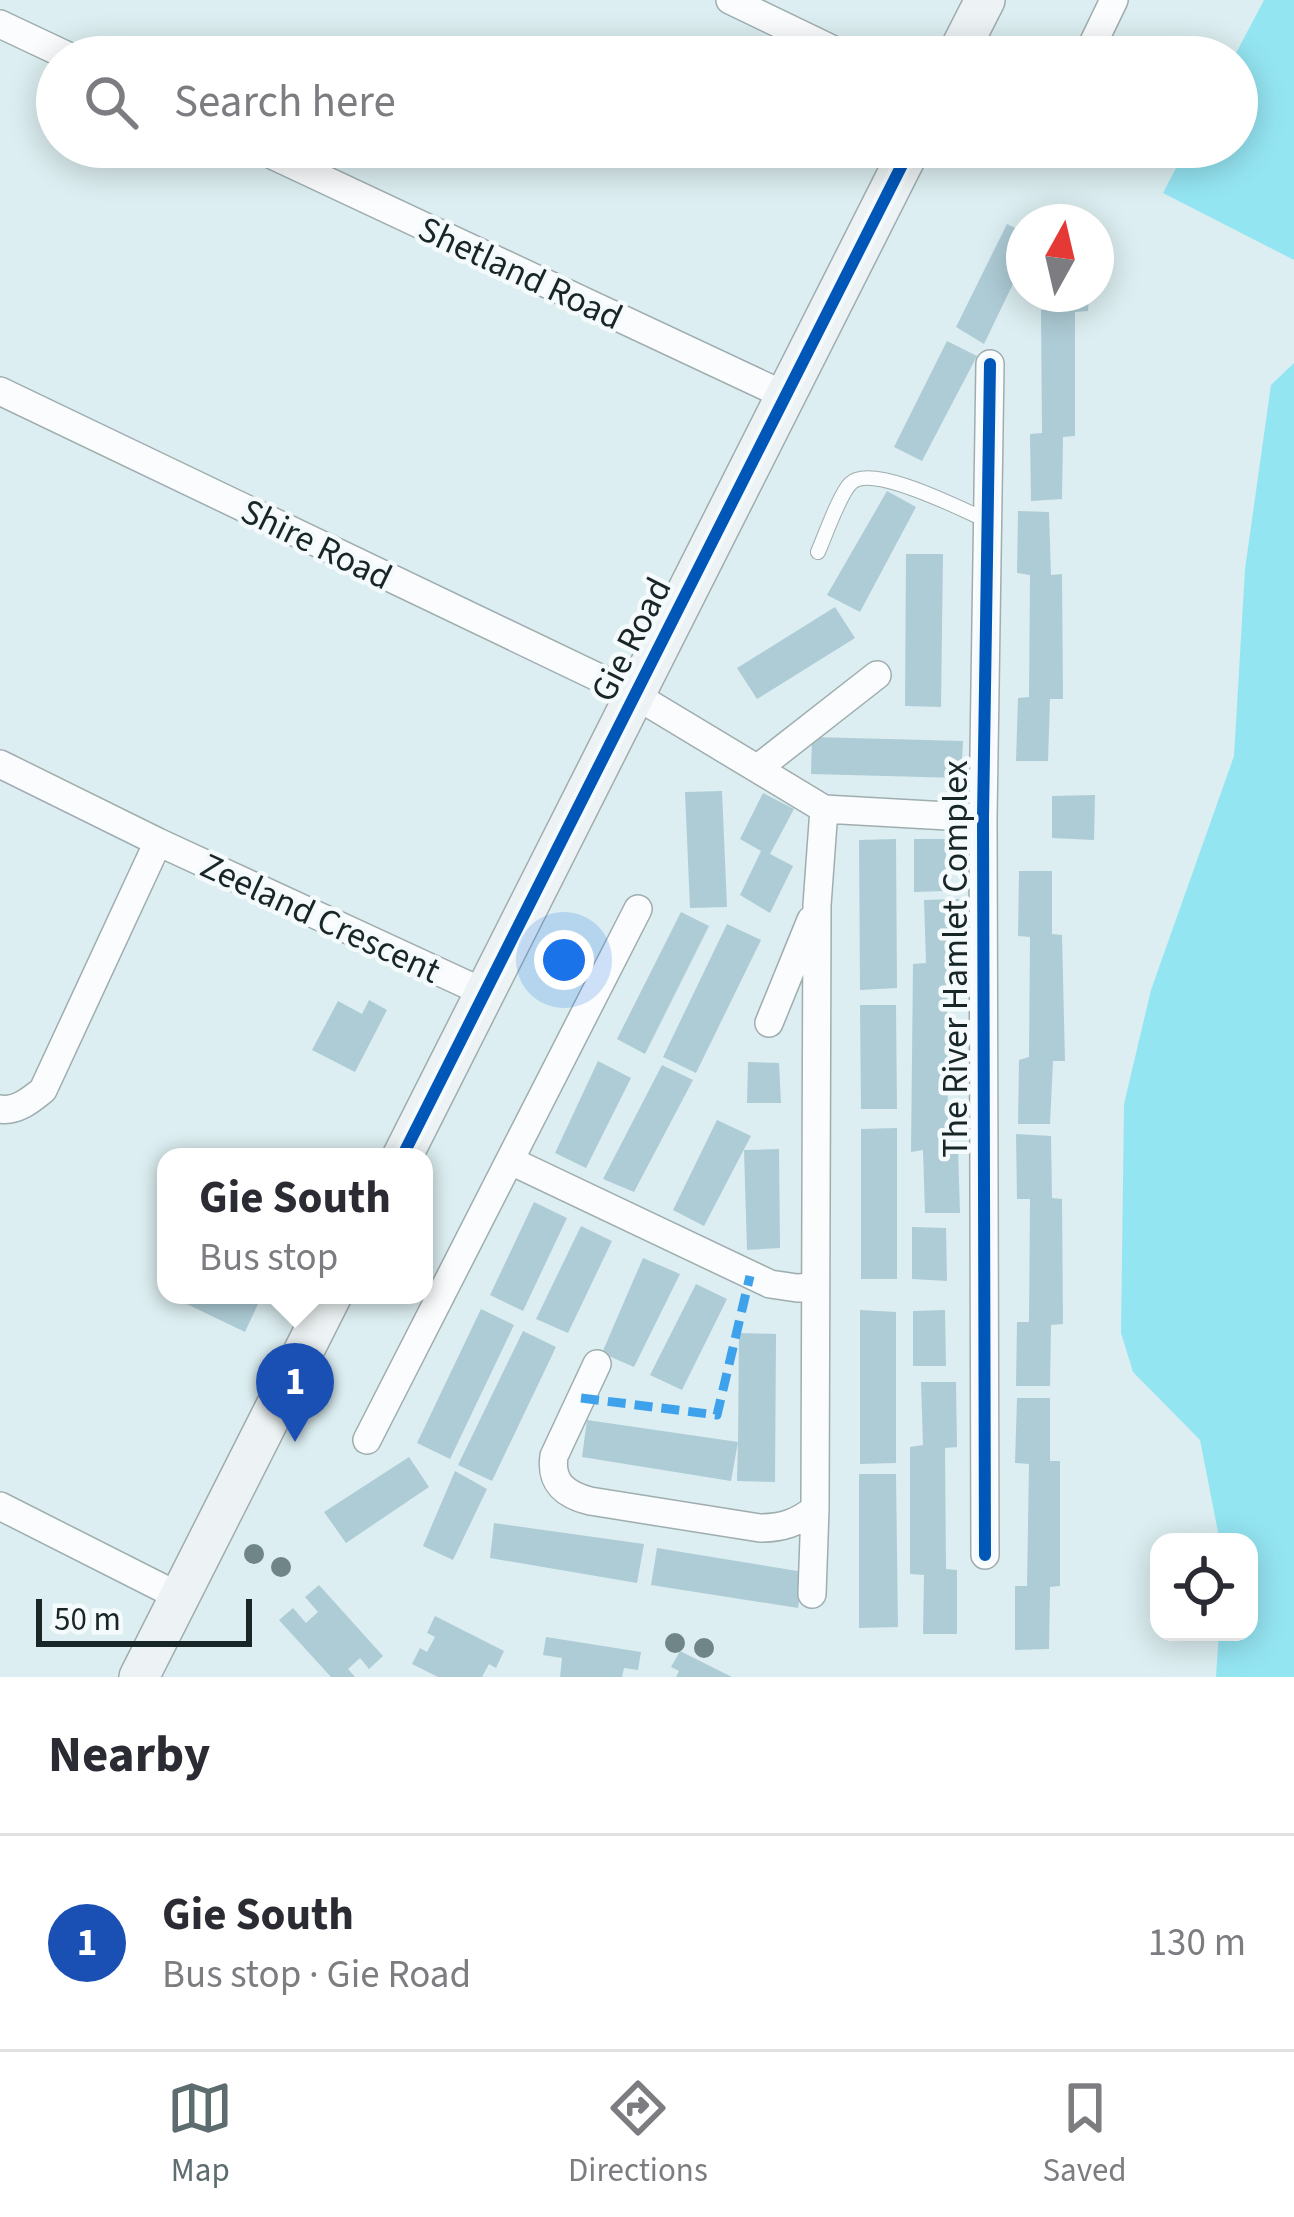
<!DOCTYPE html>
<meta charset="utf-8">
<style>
:root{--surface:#fff;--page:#f2f2f3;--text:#2b2b33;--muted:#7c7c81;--line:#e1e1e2;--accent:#5d6c6e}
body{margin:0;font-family:"Source Sans 3",sans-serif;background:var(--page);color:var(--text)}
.controls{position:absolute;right:36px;bottom:36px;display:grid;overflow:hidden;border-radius:24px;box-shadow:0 6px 30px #0003}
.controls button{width:108px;height:108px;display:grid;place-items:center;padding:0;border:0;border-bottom:3px solid var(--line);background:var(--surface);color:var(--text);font:60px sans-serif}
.compass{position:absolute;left:1006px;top:204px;width:108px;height:108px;border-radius:50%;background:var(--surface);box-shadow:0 6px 30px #0003;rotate:8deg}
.scale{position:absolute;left:36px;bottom:30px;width:216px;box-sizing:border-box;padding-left:12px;border:6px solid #192628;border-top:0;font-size:33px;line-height:42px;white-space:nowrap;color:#192628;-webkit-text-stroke:9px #f5fbfc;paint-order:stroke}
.you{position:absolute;left:564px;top:960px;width:42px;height:42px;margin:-30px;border:9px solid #fff;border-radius:50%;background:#1a73e8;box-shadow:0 0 0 18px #1a73e833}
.badge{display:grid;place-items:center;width:78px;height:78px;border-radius:50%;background:var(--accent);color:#fff;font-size:39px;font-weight:700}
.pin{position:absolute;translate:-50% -99px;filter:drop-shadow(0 3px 6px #0008)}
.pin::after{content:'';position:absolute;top:63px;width:42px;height:36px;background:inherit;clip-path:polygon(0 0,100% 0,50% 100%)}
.popup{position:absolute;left:157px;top:1148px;width:276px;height:156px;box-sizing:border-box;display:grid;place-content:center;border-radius:24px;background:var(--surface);filter:drop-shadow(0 3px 9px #0005);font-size:39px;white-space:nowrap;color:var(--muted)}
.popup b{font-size:45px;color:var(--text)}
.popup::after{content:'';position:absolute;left:50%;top:100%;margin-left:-24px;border:24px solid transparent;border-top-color:var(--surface)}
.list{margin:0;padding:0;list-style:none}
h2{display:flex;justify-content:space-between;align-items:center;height:156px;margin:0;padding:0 48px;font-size:51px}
h2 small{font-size:39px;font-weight:400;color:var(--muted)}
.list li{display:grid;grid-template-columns:78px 1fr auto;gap:36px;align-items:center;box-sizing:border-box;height:216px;padding:0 48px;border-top:3px solid var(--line)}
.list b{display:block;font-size:45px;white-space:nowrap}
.list p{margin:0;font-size:39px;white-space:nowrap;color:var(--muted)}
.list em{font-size:39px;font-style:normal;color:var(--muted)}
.icon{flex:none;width:66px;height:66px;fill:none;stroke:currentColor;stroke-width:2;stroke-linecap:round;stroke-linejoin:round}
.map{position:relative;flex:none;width:1294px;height:1677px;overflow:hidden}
.search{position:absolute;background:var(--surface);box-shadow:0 6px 30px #0003;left:36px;right:36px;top:36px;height:132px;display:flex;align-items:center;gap:30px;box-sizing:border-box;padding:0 42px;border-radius:66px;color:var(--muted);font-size:45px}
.sheet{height:372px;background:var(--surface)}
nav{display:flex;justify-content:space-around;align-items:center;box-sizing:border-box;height:168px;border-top:3px solid var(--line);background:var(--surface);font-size:33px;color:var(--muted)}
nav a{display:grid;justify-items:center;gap:6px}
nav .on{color:var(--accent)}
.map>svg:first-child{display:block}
</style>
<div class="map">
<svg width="1294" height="1677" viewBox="0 0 1294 1677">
<rect width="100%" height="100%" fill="#dceef1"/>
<path fill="#94e5f2" d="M1264,0H1294V260L1163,193L1187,147H1237V57H1234Z
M1294,363V1677H1216L1219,1632H1249V1542H1220L1200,1440L1133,1372L1121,1333L1124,1104L1151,990L1234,756L1245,569L1271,385Z"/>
<path fill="#aeccd6" d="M1007,224L1024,232V261L984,344L956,327Z
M1054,294H1089L1088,311L1075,312V436L1063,437L1062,499L1031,501L1030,434L1042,433L1041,310H1054Z
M947,341L977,356L922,461L894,447Z
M887,491L916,507L860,612L827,595Z
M1018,511L1049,512L1051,575L1062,574L1063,699H1050L1048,761H1016L1018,698L1029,697L1030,575L1017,573Z
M906,554H943L941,707L905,706Z
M835,607L855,638L757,699L737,668Z
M812,737L963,741L961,778L811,774Z
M722,791L727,907L690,908L685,792Z
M763,793L794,809L770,854L793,866L770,913L740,895L761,851L740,839Z
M1095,795L1094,840L1052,838V796Z
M896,839L897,988L860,990L859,840Z
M914,839H946V891L914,892Z
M1019,871H1052V934L1062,935L1065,1061H1053L1050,1124H1018L1019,1060L1029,1057L1030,937L1018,936Z
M959,899L960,964L947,966L948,1150L958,1148L960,1213H925L923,1150L911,1152L913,964L926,963L924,900Z
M681,912L709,926L645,1054L617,1039Z
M727,924L761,940L696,1073L663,1057Z
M369,1000L387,1010L355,1072L312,1050L338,1001L362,1014Z
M860,1005H896L897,1109H861Z
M598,1061L631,1078L586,1168L555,1153Z
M748,1062L779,1063L781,1103H747Z
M662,1065L693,1080L634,1192L603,1179Z
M717,1120L751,1136L704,1226L673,1210Z
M897,1128V1279H861V1129Z
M1016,1134L1051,1136L1052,1198L1062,1199L1063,1324L1051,1325L1050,1386H1016L1017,1322H1029L1030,1199H1017Z
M779,1149L780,1248L747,1250L744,1150Z
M534,1202L567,1218L523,1311L490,1295Z
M581,1226L612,1241L568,1333L536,1319Z
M912,1227L946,1228L947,1281L912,1279Z
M643,1258L680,1274L634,1367L602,1353Z
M696,1284L727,1299L682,1390L650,1375Z
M168,1295H247L246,1298L258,1304L245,1332Z
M481,1309L514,1325L450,1459L417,1443Z
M860,1310L896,1312V1463L860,1464Z
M945,1310L946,1366H913V1311Z
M523,1331L556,1347L492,1481L458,1465Z
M739,1333L776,1334L775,1482L737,1481L738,1442L731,1481L582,1457L587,1420L738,1442Z
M921,1382H956L957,1447L945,1448L946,1569L957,1570V1634H923L924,1575L910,1574V1447L923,1445Z
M1017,1398H1050V1461H1060V1586L1050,1587L1049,1649L1015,1650V1586H1027L1029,1464L1015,1463Z
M409,1457L429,1487L346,1543L324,1512Z
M455,1471L487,1489L453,1560L423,1546Z
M859,1474H896L898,1627L859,1628Z
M494,1523L644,1544L637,1583L490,1558Z
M657,1548L804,1572L798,1608L651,1585Z
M319,1585L383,1656L369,1669L360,1658L348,1669L355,1677H331L279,1620L293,1608L306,1623L318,1612L305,1597Z
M435,1616L504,1651L496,1668L489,1664L482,1677H438L412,1664L420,1648L427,1652L435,1637L427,1633Z
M546,1637L641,1652L638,1670L624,1668L622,1677H560L562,1658L543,1655Z
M680,1651L732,1677H676L679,1671L671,1667Z"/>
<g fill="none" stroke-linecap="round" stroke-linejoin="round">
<g stroke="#9fadaf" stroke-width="16">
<path id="lane" d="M818,552C825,536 840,493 851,483C872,463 961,509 986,520"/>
</g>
<g stroke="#9fadaf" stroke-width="30">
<path id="street" d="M730,0L848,57
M0,24L70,57
M1087,56L1114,0
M255,147L786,396
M0,391L635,695L824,809L983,818
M0,764L158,842L485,993
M758,768L877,675
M769,1023L811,920
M0,1109C16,1112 31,1100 43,1090L158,842
M511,1161L770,1284L797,1288L815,1287
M597,1364L554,1456C550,1483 566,1495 590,1501L760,1528C782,1528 797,1523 815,1509L817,905L824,809
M367,1440L638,909
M0,1506L178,1596
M985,1555L983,818L990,364
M812,1594L815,1509"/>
</g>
<g stroke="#9fadaf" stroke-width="42">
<path id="secondary" d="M956,57L985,0
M402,1157L911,147
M139,1677L332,1295"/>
</g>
<use href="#lane" stroke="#fafcfd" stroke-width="14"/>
<use href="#street" stroke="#fafcfd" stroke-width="27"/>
<use href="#secondary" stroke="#edf3f4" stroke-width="39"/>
<path stroke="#3da2eb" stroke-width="9" stroke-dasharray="18 9" stroke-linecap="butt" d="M581,1398L717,1415L750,1276"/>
<g stroke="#f5fbfc" stroke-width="20">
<path id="cycleway" d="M402,1157L911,147
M985,1555L983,818L990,364"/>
</g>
<use href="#cycleway" stroke="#0057b8" stroke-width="12"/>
</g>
<g fill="#708588">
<circle cx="254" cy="1554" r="10"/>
<circle cx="281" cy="1567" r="10"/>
<circle cx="675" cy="1643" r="10"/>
<circle cx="704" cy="1648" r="10"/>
</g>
<g text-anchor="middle" stroke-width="9" stroke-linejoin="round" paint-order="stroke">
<g font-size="36" fill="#192628" stroke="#f5fbfc">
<text transform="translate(521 272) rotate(25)" y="13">Shetland Road</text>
<text transform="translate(317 543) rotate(26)" y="13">Shire Road</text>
<text transform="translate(630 639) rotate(-63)" y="13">Gie Road</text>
<text transform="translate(321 917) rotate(25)" y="13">Zeeland Crescent</text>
<text transform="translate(954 959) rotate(-90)" y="13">The River Hamlet Complex</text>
</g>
</g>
</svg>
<div class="controls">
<button><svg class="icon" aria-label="locate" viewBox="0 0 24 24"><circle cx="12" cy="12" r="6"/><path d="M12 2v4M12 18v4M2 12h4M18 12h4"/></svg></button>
</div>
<svg class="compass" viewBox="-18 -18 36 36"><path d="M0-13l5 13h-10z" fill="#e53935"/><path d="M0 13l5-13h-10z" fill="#7c7c81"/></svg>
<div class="scale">50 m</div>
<div class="you"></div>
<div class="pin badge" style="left:295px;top:1442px;background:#1a4fb4">1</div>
<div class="popup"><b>Gie South</b>Bus stop</div>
<div class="search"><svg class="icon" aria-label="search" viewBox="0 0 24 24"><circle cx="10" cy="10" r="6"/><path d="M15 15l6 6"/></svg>Search here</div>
</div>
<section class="sheet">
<h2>Nearby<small></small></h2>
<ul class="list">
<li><span class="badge" style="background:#1a4fb4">1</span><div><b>Gie South</b><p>Bus stop · Gie Road</p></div><em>130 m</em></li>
</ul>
</section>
<nav>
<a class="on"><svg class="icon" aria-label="map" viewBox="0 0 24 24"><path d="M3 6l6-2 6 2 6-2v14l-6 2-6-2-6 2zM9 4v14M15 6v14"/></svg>Map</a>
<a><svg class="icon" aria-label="directions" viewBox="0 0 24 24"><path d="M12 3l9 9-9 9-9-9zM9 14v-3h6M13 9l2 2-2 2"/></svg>Directions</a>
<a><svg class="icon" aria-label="saved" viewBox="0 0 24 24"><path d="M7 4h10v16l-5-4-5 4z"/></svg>Saved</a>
</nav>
